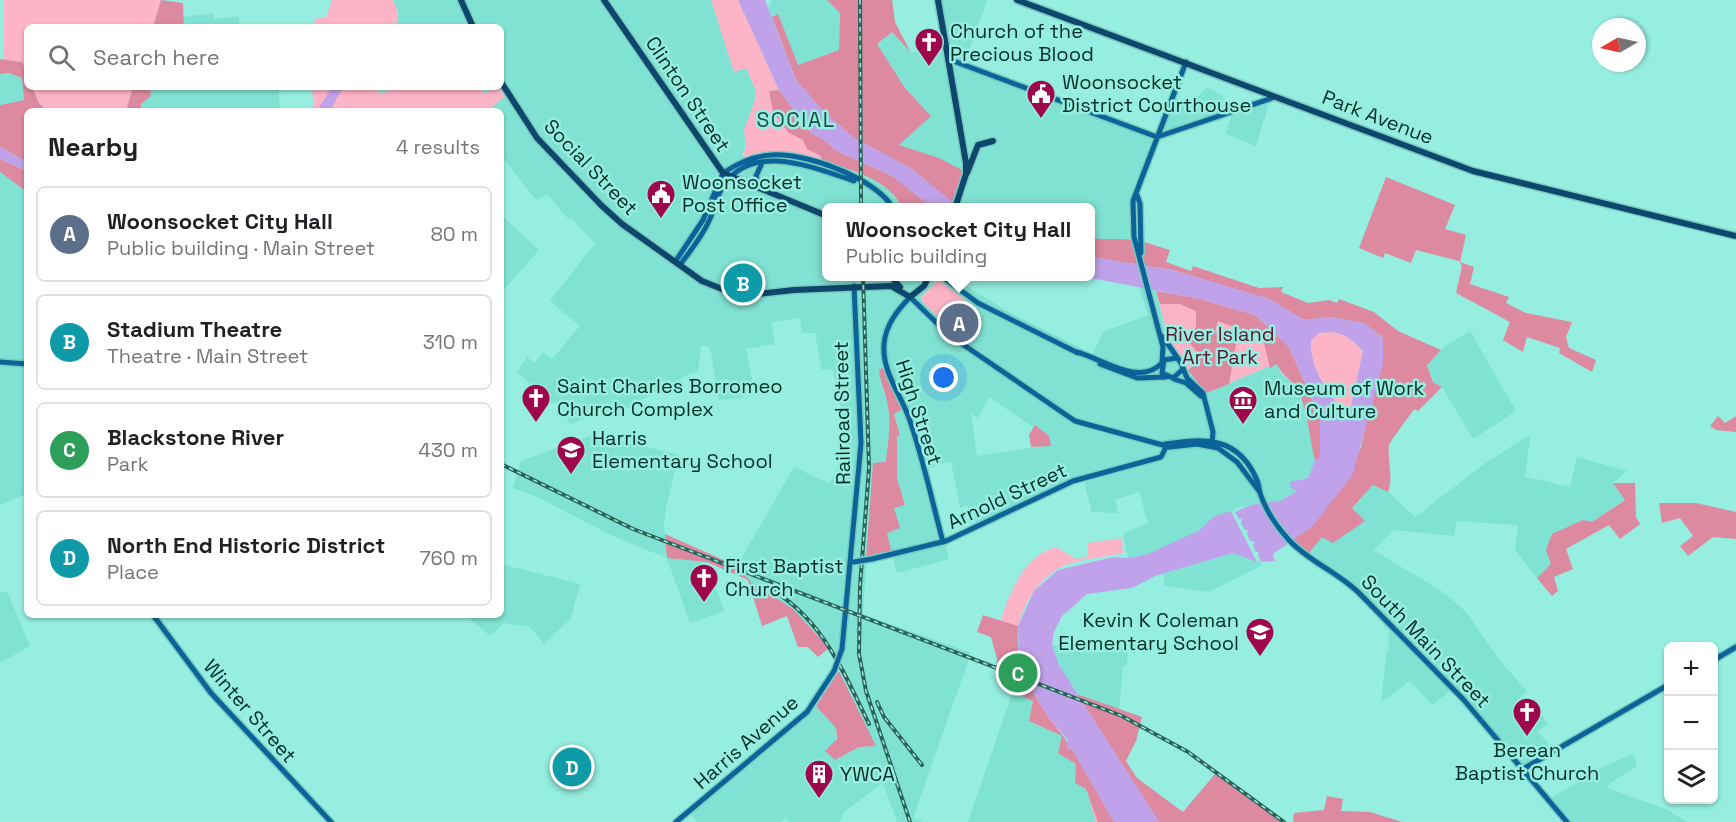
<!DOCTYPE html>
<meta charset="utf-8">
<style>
:root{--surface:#fff;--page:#f2f2f2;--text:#202124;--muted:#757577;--line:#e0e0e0;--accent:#9f074d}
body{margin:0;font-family:"Space Grotesk",sans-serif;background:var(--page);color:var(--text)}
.controls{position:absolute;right:18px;bottom:18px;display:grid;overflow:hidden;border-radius:9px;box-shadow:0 2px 4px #0004}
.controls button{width:54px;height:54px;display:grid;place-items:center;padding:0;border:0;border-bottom:2px solid var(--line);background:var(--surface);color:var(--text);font:30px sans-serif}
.compass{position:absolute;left:1592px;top:18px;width:54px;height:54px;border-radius:50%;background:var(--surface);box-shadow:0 2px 4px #0004;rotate:261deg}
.you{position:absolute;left:944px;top:378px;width:21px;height:21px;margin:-15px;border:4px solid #fff;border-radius:50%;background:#1a73e8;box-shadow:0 0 0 9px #1a73e833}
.badge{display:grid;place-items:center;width:39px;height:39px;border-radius:50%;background:var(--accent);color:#fff;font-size:20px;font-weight:700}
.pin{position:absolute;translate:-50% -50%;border:3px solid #fff;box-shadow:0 2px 6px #0006}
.popup{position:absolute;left:822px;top:203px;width:273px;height:78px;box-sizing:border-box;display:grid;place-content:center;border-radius:9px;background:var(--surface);filter:drop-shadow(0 2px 4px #0005);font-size:20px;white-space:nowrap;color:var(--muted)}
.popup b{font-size:22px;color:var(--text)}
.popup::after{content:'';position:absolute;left:50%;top:100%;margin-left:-12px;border:12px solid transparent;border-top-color:var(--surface)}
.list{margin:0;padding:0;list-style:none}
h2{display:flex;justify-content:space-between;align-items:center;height:78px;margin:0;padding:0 24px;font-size:26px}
h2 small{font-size:20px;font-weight:400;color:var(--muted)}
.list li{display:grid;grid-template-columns:39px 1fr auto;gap:18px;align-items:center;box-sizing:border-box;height:96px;margin:0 12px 12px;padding:0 12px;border:2px solid var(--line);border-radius:9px}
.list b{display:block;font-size:22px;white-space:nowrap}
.list p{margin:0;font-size:20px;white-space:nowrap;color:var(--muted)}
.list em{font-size:20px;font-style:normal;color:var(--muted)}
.icon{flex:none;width:33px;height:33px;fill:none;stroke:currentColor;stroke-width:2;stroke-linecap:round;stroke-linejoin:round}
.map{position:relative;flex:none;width:1736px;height:822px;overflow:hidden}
.search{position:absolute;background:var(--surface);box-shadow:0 2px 4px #0004;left:24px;top:24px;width:480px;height:66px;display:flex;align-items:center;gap:15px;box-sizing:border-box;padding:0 21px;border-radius:9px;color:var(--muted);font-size:22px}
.panel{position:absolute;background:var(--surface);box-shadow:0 2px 4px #0004;left:24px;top:108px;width:480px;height:510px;border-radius:9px}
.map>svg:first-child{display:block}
</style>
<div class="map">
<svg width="1736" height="822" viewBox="0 0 1736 822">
<rect width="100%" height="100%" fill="#95eee0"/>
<path fill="#7fe2d2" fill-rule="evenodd" d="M393,0H711L734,72L745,67L756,91L754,108L744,130L746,143L742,156L782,152L811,156L876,181L887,188L902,207L827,208V276L952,277L1007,311L1093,354L1103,332L1148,315L1139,287L1156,291L1168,340L1175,353L1206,393L1277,363L1280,373L1296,386L1304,404L1315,460L1308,478L1298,479V491L1280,501L1237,508L1179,541L1148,554L1128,558L1123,534L1148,523L1139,492L1115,500L1118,513L1092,512L1084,481L1069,484L979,528L967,505L960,508L951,461L926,469L949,559L897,573L887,533L894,507L905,505L897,478V436L900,435L894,413L903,408L880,383L888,403L890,442L886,462L873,464L863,614L971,653L913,818L923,822H897L883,783L845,811L839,822H789L786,818L781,822H697L689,812L781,730L816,706L836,728L835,760L859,747L876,746L829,648L793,609L751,582L737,566L794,467L829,484L838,468L846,436L833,369L822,370L815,333H802L800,318L771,322L775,344L746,349L752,380L743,398L719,400L710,347L701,346L698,372L691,373L627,408L609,415L606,411L570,424L561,400L553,404L517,372L527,357L535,363L543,352L552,359L580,326L550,301L595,243L571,218L569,220L547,194L537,201L501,155V111H487L509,93L501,83V27H397L398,12ZM936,278L957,295L964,300L922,297L934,285ZM989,397L1033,427L1036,425L1049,436L1050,445L977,456L971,413L978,418Z
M771,0H827L840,13L839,50L797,65L778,15L772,17L768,7L772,3Z
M940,0H987L965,63L1159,138L1137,199V240L1118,241L1091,238V208H959L899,145L931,115L905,88L877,44L892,32L910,53L947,47Z
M213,13L214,19L239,16L240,27H184L183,17Z
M9,73L22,78L24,100L0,105V74Z
M150,87H278L280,111H141L140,104L151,96Z
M1207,87L1222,96L1227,111L1162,131L1174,98L1191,104Z
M1271,97L1256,146L1226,134L1233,111Z
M0,172L27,192V494L0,505Z
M501,215L539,250L501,293Z
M1470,331L1516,411L1473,439L1442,387L1434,382L1427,364L1448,344Z
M595,434L679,455L666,507L664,525L667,558L707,562L724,611L690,623L667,558L617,538L537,497L513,488L521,461Z
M1528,436L1530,437L1525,477L1570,487L1577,457L1627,471L1613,483L1625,499L1592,522L1583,520L1552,564L1537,578L1515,550L1518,525L1457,521L1454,536L1394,530L1373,550L1443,592L1466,612L1500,661L1527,691L1515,703L1526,715L1536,706L1548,724L1538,732L1554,750L1526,769L1455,687L1432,705L1410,681L1381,702L1387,650H1389V631L1383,625L1388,619L1343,574L1309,553L1322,537L1365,521L1352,509L1373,485L1388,492L1415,517L1487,462Z
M1233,553L1261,562V566L1209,592L1165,586L1163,574Z
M501,564L580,584L571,618L544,644L530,627L504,623L490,636L465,615H501Z
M7,591L30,646L0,663V593Z
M1052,645L1128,648L1127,665L1123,666L1119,709L1077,694L1059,665Z
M1015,685L1024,688L1033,701L1029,720L1062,736L1068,757L1076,764L1075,783L1086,789L1098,822H968Z
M1633,754L1637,766L1610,783L1607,788L1666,809L1687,822H1570L1551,798L1601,768Z"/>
<path fill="#fdb4c6" d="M4,0H161L153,27H27V73L22,62L4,60Z
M332,0H393L398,12L397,27H315L314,19L326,17Z
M711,0H738L779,90L769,91L772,107L821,156V160L782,152L743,158L746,143L744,130L756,97V91L746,68L734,72Z
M32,87H133L126,111H46L39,103Z
M312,87H374L380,93L386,92L389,87H481L484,94C495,87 498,85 509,93L487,111H314Z
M936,278L965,300L944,323L922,301L921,297L934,285Z
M1156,291L1196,298L1255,315L1277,363L1206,393L1169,341Z
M1332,332C1346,334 1354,341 1363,351L1350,410L1345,414C1328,393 1309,368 1311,340L1319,333Z
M1122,538L1123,553C1103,558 1073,559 1056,570C1021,593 1004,645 1026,683C1035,698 1048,712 1057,728C1076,759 1095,791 1113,822H1096C1085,792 1091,773 1062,751V735L1025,693L996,635C1006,603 1020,556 1056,547L1076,559L1088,557V543Z"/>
<path fill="#dd899f" d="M161,0L183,3L184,27H153Z
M827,0H892L895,22L911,53L892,32L877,44L905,88L931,116L899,145L939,158L964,171L954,204L912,169L854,138L823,111L796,80L772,17L778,14L798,65L839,50L840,13Z
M0,59L22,62L27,73V87H32L39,103L46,111H27V162L0,147V105L24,100L22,78L9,73L0,74Z
M133,87H150L151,96L141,104V111H126Z
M779,90L811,133L824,140L835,150L892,176L932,207H902C886,177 851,171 821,160V156L807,149L803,140L789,133L773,112L769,91Z
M0,159L27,171V192L0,172Z
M1386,177L1455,205L1445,229L1466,235L1460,262L1474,267L1470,284L1509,297L1506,303L1526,313L1572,322L1566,337L1569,348L1596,360L1592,372L1559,353L1560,348L1527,337L1523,352L1503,340L1510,322L1456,293L1462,266L1459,261L1416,250L1411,263L1385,253L1383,258L1359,248Z
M1091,238C1106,240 1120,238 1134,240C1143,241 1159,247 1170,250L1166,262L1191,271L1193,266L1259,288L1283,287L1281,292L1308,303L1329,300L1337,303L1339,299L1374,312L1398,331L1441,350L1427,365L1433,382L1442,387L1418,411L1414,409C1409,417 1390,441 1389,445C1387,462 1394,476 1388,492L1373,485L1352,508L1365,521L1333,543L1322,537L1309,553L1292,541L1361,448L1383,338L1364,323L1330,317L1304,320L1269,299L1172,270L1091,257Z
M1156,291L1196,298L1255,315L1289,347L1320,417V459L1315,460C1309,437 1308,411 1298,390C1292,379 1281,376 1277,364L1270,368L1264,343L1258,336L1218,321L1215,332L1236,344L1229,384L1206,393L1188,370L1194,365L1192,361L1199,354L1187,340L1196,327V311L1180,304H1160Z
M889,367L903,409L894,414L900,435L897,436V478L905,505L894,508L900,528L887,533L892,554L866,559L873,463L886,462C888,442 891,428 888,406C886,393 880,382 879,369Z
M1718,416L1725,423L1736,416V432L1716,430L1710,426Z
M1035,425L1049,436L1051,446L1031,447L1029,435Z
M1613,483H1635L1636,517L1640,524L1620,539L1609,525L1566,549L1573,569L1554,577L1558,591L1552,596L1537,578L1551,564L1546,550L1552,534L1583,520L1592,522L1625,500Z
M1659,503H1696L1736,512V539L1713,537L1688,556L1680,546L1693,536L1680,518L1662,523Z
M665,534L737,566L751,582L793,609L829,648L818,657L808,647H798L787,616L762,626L748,580L707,562L667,558Z
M983,615L1018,626C1015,662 1030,689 1049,718C1056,729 1066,735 1069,749H1072L1114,822H1098L1086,789L1075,783L1076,764L1058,753L1062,736L1029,721L1033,701L1022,696L1024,689L1015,685L1017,679L1014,673L995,666L998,663L991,637L977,632Z
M839,671L876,746L859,747L835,760L825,751L837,739L836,728L816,706Z
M1077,694L1142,717L1136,741L1126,761L1137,778L1183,812L1215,774L1281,822H1159Z
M1327,796L1343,799L1341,811L1370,812L1402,822H1293L1294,813L1324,810Z"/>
<path fill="#c0a2ea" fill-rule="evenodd" d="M738,0H765L796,80L823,111L854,138L912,169L959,207H932L892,176L835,150L824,140L811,133L779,90Z
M332,87H343L330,111H317Z
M0,147L27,162V171L0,159Z
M1091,257L1172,270L1269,299L1304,320L1330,317L1364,323L1383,338V364L1353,474L1313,526L1273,554L1275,561L1261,562L1258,555L1259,552H1256L1253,546L1255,542L1250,541L1247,534L1248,530H1245L1241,523L1242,519H1239L1235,512L1251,505L1280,501L1297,491L1291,488L1290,482L1308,478L1315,460L1320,458V416L1289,347L1255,315L1196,298L1085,277L1091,276ZM1332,332C1346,334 1354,341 1363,351L1350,410L1345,414C1328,393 1309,368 1311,340L1319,333Z
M1231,511L1257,562L1233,553L1155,576L1132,588L1087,594L1062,616L1054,632L1052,645L1059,665L1159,822H1114L1072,749L1067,748V739L1048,717L1027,681L1019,660L1018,626L1034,591L1058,570L1113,557L1128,558L1148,554L1198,531L1215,516Z"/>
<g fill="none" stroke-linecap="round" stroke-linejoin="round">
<g stroke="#7bcbbf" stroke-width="8">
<path id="secondary" d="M948,59L1157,137L1272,98
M760,188L756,176L762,163
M1137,195L1140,204L1141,253
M675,262L703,220L723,173C738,163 754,156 771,155C804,152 876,178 893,208
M680,265C690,251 701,238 708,223C714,211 716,199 722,188C751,140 814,168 854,181
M941,276L978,303L1078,353
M1163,337L1181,363L1187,378L1203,393L1213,432L1212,444
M1077,352C1103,359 1139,387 1162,363L1163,347L1134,237L1133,201L1186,62
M1176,358L1164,360L1162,373L1173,378L1182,370
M0,362L27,364
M1100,364L1137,378L1166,377
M1174,379L1186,383L1201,396
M1165,444C1205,438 1238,436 1257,480C1259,485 1259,489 1260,493C1266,511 1276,526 1289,540C1309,562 1340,573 1361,595L1463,699L1567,822
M943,542C932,501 923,458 909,418C900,393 882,372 884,344C886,324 897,311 910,297L949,335L1075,421L1170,447L1197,444L1218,448L1237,462L1259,491
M872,559L946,541L1073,481L1161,457L1167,445
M153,615L211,693L331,822
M842,649L861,443L854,286
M1714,660L1736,647
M1523,769L1668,685
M676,822L807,712L834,671"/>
</g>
<g stroke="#7bcbbf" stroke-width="9">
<path id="primary" d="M461,0L473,27
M604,0L723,173L827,216
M938,0L966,163V174L955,208
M1017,0L1473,171L1736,236
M501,82L537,138L601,205L622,224L702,281L732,293L748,295L794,290L891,286L910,297L924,286L929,276
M967,173L978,145L993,141
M890,276L900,287"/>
</g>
<use href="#secondary" stroke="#0b6499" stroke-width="5"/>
<use href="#primary" stroke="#0d476d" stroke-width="6"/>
<g stroke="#2d625b" stroke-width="4">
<path id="rail" d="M860,0L861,208
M863,276L869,468L860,586L859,654L866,691L910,822
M501,464L633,529L1122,716L1188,752L1284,822
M767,587C822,617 843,671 869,724
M877,702L884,717L922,765"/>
</g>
<use href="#rail" stroke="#95eee0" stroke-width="1.5" stroke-dasharray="4.5" stroke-linecap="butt"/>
<g stroke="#7bcbbf" stroke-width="8" stroke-linecap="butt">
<path id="secondary-bridge" d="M854,562L872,559
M834,671L842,649"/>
</g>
<use href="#secondary-bridge" stroke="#0b6499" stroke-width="5"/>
</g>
<defs>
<g id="church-pin" transform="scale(1.5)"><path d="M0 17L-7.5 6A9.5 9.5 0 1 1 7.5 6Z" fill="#9f074d" stroke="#95eee0"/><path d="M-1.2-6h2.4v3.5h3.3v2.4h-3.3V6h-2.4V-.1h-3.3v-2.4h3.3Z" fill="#fff"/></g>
<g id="civic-pin" transform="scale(1.5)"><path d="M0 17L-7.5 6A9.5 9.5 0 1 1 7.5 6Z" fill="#9f074d" stroke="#95eee0"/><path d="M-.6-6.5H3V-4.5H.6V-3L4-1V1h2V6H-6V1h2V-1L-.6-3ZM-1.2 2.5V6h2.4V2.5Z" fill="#fff"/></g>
<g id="museum-pin" transform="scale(1.5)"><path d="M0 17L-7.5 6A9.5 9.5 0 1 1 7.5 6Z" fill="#9f074d" stroke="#95eee0"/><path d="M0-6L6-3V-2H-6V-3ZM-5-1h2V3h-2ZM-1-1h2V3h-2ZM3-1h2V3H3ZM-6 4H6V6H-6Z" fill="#fff"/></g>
<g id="school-pin" transform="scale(1.5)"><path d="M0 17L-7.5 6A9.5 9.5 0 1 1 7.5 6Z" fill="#9f074d" stroke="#95eee0"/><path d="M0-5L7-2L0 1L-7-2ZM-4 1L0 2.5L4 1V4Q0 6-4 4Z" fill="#fff"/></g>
<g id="building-pin" transform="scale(1.5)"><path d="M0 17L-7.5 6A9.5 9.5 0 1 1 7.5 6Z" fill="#9f074d" stroke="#95eee0"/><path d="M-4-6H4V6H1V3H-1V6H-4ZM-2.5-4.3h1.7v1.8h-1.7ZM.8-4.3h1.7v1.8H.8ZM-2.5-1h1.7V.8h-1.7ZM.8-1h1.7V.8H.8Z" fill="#fff"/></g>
</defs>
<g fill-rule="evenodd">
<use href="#church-pin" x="929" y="42"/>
<use href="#civic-pin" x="1041" y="94"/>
<use href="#civic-pin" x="661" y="194"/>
<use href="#church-pin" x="536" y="398"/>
<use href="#museum-pin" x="1243" y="400"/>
<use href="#school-pin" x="571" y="450"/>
<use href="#church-pin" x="704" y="578"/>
<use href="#school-pin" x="1260" y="632"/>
<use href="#church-pin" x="1527" y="712"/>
<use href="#building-pin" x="819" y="774"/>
</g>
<g text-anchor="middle" stroke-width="5" stroke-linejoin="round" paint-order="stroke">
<g font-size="20" fill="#062e29" stroke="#95eee0" text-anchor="start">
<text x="950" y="38">Church of the<tspan x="950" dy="23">Precious Blood</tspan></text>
<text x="1062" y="89">Woonsocket<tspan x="1062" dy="23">District Courthouse</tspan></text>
<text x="682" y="189">Woonsocket<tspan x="682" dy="23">Post Office</tspan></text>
<text x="557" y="393">Saint Charles Borromeo<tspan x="557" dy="23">Church Complex</tspan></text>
<text x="1264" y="395">Museum of Work<tspan x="1264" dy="23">and Culture</tspan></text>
<text x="592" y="445">Harris<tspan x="592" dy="23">Elementary School</tspan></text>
<text x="725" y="573">First Baptist<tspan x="725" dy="23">Church</tspan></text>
<text x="1239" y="627" text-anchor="end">Kevin K Coleman<tspan x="1239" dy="23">Elementary School</tspan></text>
<text x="1527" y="757" text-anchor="middle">Berean<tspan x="1527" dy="23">Baptist Church</tspan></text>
<text x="840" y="781">YWCA</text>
</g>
<g font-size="20" fill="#062e29" stroke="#95eee0">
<text transform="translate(688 94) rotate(56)" y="7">Clinton Street</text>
<text transform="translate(1378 117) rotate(21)" y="7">Park Avenue</text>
<text transform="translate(591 167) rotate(46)" y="7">Social Street</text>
<text transform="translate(919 412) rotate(72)" y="7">High Street</text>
<text transform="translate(842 413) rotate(-91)" y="7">Railroad Street</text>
<text transform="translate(1007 496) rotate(-25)" y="7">Arnold Street</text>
<text transform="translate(1426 641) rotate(46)" y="7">South Main Street</text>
<text transform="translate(250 711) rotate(49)" y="7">Winter Street</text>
<text transform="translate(746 742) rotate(-41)" y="7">Harris Avenue</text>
</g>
<g font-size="20" fill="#5f1430" stroke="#95eee0">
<text x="1220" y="341">River Island<tspan x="1220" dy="23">Art Park</tspan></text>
</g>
<g font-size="21" letter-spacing="1.5" fill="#1e4e47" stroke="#95eee0">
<text x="796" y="127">SOCIAL</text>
</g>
</g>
</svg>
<div class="controls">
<button>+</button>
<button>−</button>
<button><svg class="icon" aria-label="layers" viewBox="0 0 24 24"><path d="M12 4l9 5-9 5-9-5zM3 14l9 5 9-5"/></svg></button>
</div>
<svg class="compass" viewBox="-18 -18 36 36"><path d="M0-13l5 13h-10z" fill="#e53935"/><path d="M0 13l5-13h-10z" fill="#757577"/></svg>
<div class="you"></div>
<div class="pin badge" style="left:959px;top:323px;background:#5c6f8a">A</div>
<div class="popup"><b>Woonsocket City Hall</b>Public building</div>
<div class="pin badge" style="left:743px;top:283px;background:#0f9aa8">B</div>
<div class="pin badge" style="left:1018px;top:673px;background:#2e9e5b">C</div>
<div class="pin badge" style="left:572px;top:767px;background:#0f9aa8">D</div>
<div class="search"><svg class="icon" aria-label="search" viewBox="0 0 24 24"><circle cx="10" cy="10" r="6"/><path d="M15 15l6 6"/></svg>Search here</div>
<section class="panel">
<h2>Nearby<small>4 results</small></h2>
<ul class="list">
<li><span class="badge" style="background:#5c6f8a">A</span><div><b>Woonsocket City Hall</b><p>Public building · Main Street</p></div><em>80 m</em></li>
<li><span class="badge" style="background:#0f9aa8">B</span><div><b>Stadium Theatre</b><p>Theatre · Main Street</p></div><em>310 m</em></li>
<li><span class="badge" style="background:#2e9e5b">C</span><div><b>Blackstone River</b><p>Park</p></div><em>430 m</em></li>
<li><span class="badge" style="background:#0f9aa8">D</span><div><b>North End Historic District</b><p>Place</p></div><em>760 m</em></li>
</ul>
</section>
</div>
